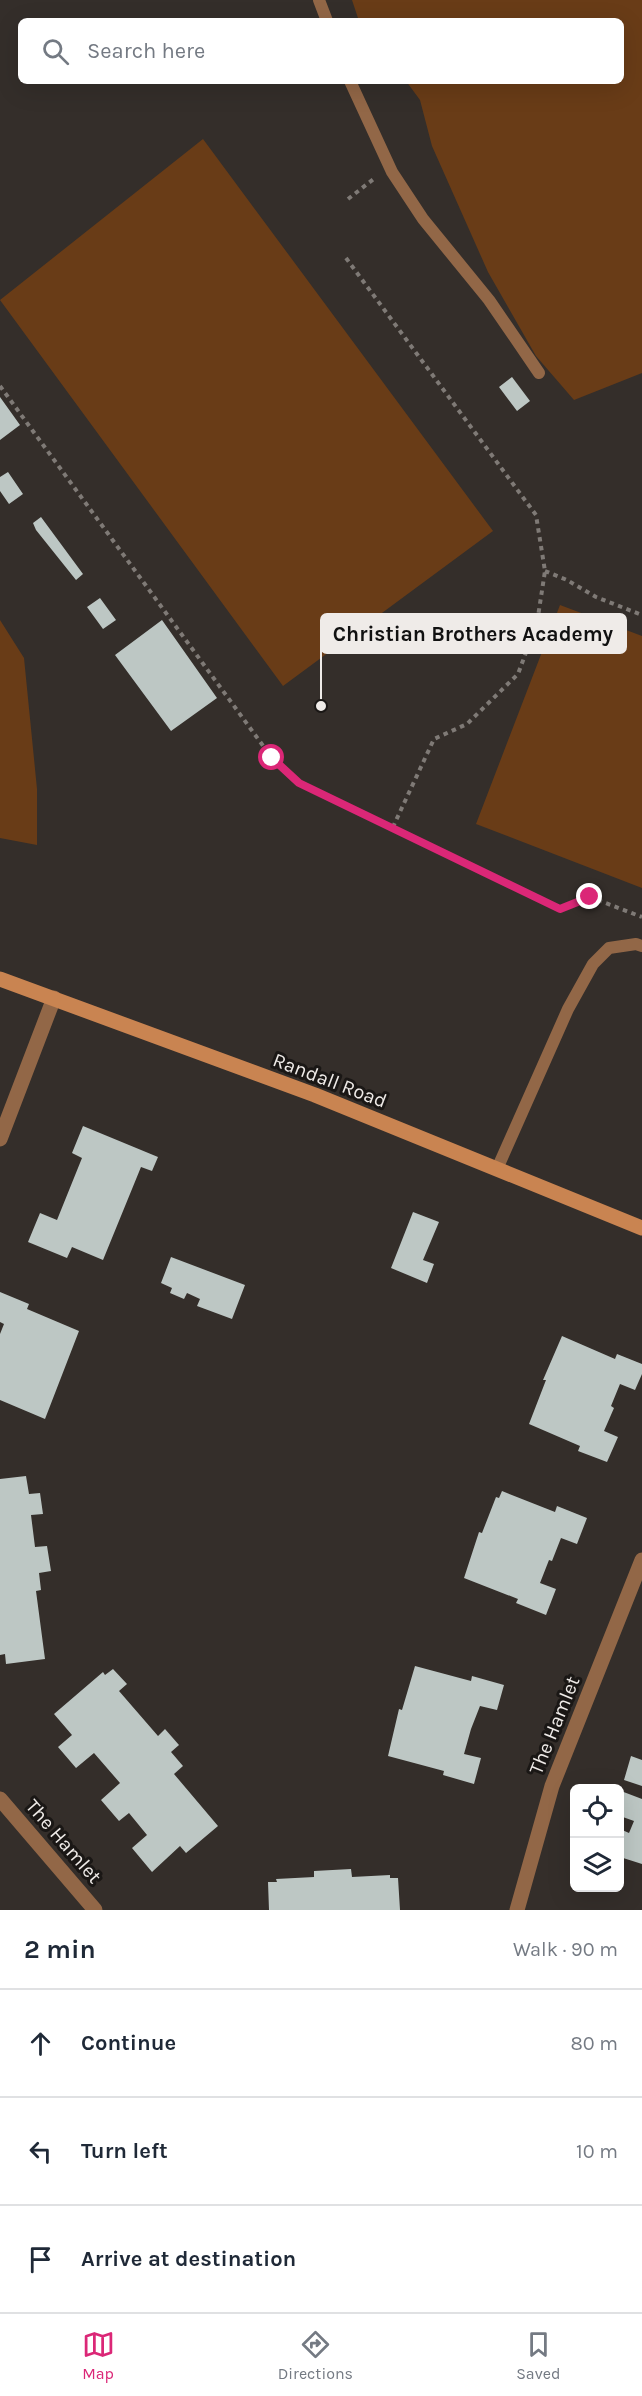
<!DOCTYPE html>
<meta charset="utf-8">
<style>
:root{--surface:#fff;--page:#f6f6f7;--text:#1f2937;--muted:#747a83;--line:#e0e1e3;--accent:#db2777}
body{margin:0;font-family:Karla,sans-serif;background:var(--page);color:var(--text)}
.controls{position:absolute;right:18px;bottom:18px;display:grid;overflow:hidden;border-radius:9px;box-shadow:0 6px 24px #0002}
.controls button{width:54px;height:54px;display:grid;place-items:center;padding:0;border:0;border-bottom:2px solid var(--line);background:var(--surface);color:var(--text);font:30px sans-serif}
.stop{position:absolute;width:18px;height:18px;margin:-14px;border:4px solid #db2777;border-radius:50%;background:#fff}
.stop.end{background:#db2777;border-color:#fff;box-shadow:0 2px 6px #0008}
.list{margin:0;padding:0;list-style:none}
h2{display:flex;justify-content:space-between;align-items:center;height:78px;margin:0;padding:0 24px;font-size:26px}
h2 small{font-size:20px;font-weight:400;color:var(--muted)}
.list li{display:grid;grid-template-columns:39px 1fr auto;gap:18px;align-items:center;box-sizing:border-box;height:108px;padding:0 24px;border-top:2px solid var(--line)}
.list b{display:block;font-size:22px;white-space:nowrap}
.list em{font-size:20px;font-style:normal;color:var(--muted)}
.icon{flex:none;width:33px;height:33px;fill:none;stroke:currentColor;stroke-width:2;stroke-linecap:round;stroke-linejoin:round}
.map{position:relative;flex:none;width:642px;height:1910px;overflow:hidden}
.search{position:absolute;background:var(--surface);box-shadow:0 6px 24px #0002;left:18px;right:18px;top:18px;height:66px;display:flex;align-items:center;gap:15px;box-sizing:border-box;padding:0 21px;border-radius:9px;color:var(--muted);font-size:22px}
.sheet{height:402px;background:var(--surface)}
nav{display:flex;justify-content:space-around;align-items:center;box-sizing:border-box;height:84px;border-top:2px solid var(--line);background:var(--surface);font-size:16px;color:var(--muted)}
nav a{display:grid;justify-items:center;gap:3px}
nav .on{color:var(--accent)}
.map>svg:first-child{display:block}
</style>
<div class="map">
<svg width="642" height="1910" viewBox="0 0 642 1910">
<rect width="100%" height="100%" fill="#342e2a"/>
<path fill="#693c17" d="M352,0H642V373L574,400L536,356L488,272L432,146L420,100L406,81H621V21H359Z
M203,139L493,531L283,686L0,300Z
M560,605L642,636V888L476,824Z
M0,620L24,658L37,789V845L0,838Z"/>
<path fill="#bdc7c4" d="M512,377L530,401L517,411L499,387Z
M0,397L20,425L0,440Z
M8,472L23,494L9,504L0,491V477Z
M41,517L83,574L76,580L36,530L33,523Z
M100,598L116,620L103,629L87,607Z
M162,620L217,698L171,731L115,655Z
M83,1126L158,1157L152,1171L141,1167L103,1260L72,1247L67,1258L28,1242L40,1213L57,1220L82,1158L72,1153Z
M413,1212L439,1222L423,1260L434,1264L427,1283L391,1268Z
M171,1257L245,1285L232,1319L197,1306L200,1299L187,1293L184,1299L170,1293L172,1288L161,1283Z
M0,1292L29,1304L27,1309L79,1331L45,1419L0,1400V1334L4,1324L0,1322Z
M562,1336L615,1359L617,1354L642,1364V1374L635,1390L620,1384L611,1406L614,1408L604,1431L618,1437L607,1462L578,1451L580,1446L529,1424L546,1380H543Z
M26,1476L29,1494L40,1493L43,1514L31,1515L35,1547L47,1546L51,1571L39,1573L41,1590L36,1591L45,1659L6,1664L5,1654L0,1655V1479Z
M502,1491L555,1512L557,1506L587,1518L577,1544L561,1538L552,1561L549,1560L540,1583L556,1589L546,1615L516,1603L518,1599L464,1578L479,1532L482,1533L496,1497L499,1498Z
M415,1666L471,1681L472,1676L504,1685L497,1710L480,1706L471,1729L464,1754L481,1758L474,1784L443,1775L444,1771L388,1756L399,1709L402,1710Z
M113,1669L127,1684L119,1691L158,1736L165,1729L179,1745L171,1752L183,1766L174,1774L218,1826L186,1853L180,1846L152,1872L132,1848L147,1835L129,1813L119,1821L101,1800L120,1783L94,1753L76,1768L58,1747L72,1735L54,1714L103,1672L105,1675Z
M631,1756L642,1760V1786L624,1780Z
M621,1791L642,1799V1864L620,1857V1829L629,1833L634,1821L620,1816Z
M351,1869L352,1877L390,1875V1878H398L400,1910H269L268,1882H277L276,1879L314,1877V1871Z"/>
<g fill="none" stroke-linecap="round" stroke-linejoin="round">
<path stroke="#7f7a76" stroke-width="4" stroke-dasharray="4.5 4.5" stroke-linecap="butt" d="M348,199L375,178
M346,258L536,515L545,571L537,623L518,674L467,724L434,739L392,829
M0,386L272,758L299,783L560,909L590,897L642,917
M545,571L567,580L596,597L642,615"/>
<path stroke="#926747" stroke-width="12" d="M319,0L327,21
M350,81L392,172L423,219L489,300L539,373
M497,1169L568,1009L593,964L609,948L636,944L642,946"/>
<path stroke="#926747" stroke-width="15" d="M0,1139L54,998
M0,1799L95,1910
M517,1910L552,1786L642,1560"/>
<path stroke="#c98451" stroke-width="15" d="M0,979L315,1095L642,1228"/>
</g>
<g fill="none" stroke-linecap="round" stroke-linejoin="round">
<path stroke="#db2777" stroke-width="8" d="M272,758L299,783L560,909L590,897"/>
</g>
<g text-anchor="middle" stroke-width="6" stroke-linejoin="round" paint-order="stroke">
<g font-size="20" fill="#efebe8" stroke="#1a1715">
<text transform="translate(330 1080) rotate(21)" y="7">Randall Road</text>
<text transform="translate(554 1725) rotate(-68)" y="7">The Hamlet</text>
<text transform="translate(64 1841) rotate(49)" y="7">The Hamlet</text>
</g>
</g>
<path fill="none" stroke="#efebe8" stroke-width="2" d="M321 706L321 634"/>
<circle fill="#efebe8" stroke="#1a1715" stroke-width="2" cx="321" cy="706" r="6"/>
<rect fill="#efebe8" stroke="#efebe8" stroke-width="2" x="321" y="614" width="305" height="39" rx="6"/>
<g font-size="21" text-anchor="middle" font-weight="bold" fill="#111">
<text x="473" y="641">Christian Brothers Academy</text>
</g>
</svg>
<div class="controls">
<button><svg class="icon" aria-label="locate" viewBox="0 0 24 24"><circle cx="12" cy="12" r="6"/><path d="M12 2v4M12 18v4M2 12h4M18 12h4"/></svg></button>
<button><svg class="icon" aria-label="layers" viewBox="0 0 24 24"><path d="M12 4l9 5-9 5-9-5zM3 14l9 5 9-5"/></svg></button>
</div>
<div class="stop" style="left:272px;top:758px"></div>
<div class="stop end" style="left:590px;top:897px"></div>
<div class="search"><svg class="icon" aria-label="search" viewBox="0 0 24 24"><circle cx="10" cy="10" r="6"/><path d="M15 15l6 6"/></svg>Search here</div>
</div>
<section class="sheet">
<h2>2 min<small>Walk · 90 m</small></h2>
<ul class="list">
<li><svg class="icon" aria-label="ahead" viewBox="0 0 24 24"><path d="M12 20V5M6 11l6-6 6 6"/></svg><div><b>Continue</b></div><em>80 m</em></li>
<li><svg class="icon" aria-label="left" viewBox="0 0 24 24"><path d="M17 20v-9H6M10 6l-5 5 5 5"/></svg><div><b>Turn left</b></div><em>10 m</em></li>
<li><svg class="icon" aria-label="arrive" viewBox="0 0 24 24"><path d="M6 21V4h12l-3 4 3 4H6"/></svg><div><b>Arrive at destination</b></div></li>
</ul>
</section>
<nav>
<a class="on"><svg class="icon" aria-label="map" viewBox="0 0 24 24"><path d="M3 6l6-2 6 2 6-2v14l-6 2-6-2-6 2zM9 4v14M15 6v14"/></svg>Map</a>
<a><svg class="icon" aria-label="directions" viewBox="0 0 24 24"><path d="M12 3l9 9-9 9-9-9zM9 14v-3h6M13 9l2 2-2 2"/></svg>Directions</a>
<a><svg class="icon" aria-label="saved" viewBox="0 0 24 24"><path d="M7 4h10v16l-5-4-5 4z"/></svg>Saved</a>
</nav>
